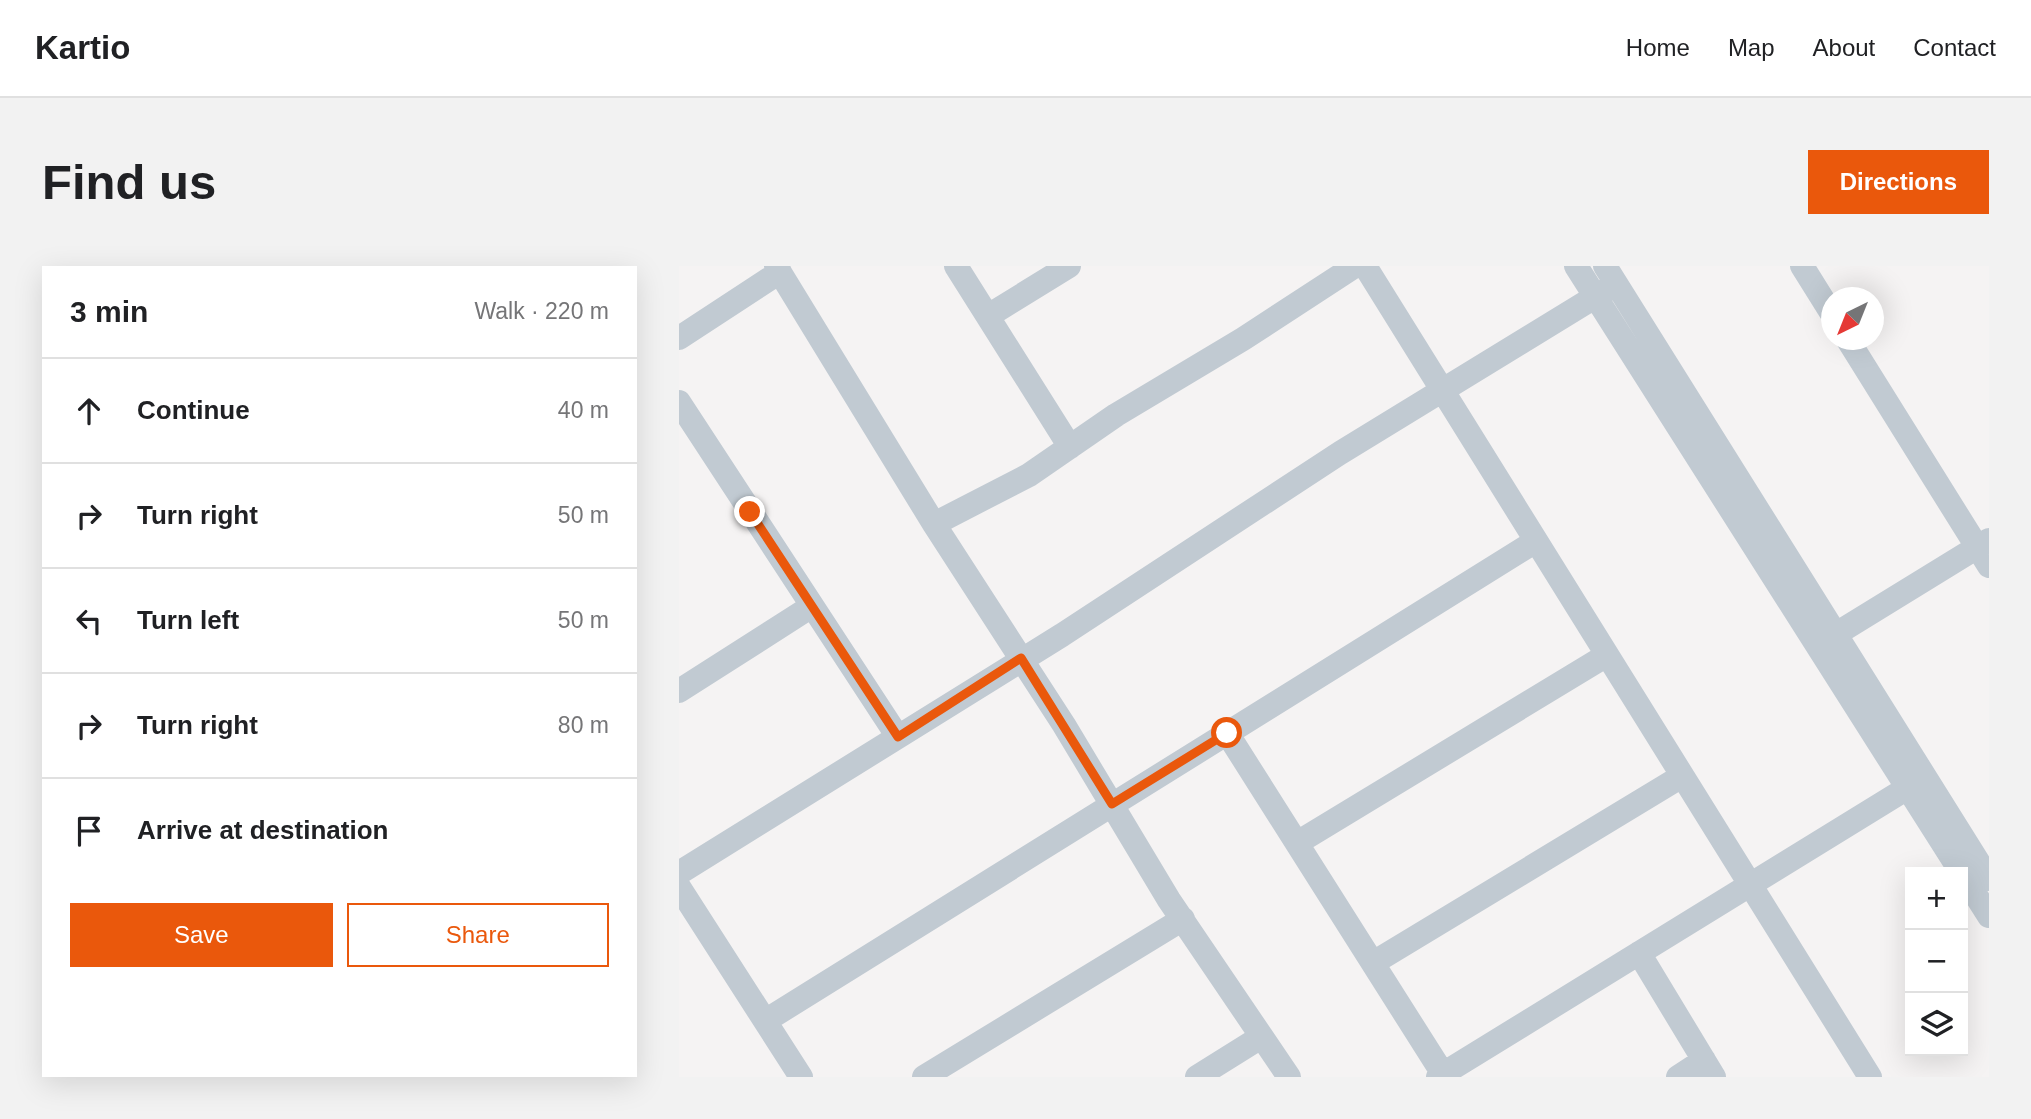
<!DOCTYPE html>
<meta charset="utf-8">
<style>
:root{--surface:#fff;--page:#f2f2f2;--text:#202124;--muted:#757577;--line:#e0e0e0;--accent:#ea580c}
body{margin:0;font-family:Helvetica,sans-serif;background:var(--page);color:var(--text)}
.controls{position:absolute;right:21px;bottom:21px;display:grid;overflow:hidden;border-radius:0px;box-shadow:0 7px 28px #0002}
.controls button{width:63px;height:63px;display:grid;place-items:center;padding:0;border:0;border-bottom:2px solid var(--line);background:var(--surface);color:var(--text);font:35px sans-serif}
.compass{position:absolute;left:1142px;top:21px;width:63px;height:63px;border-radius:50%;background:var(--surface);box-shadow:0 7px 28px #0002;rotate:223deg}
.stop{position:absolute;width:21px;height:21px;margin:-16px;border:5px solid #ea580c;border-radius:50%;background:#fff}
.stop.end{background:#ea580c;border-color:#fff;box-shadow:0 2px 7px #0008}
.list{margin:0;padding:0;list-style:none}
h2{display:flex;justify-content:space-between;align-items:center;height:91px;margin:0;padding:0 28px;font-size:30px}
h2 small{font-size:23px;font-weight:400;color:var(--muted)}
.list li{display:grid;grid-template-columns:46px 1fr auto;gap:21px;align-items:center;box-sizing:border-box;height:105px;padding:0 28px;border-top:2px solid var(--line)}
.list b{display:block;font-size:26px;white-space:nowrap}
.list em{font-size:23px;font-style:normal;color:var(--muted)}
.actions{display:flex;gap:14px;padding:21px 28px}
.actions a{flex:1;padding:16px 0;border:2px solid var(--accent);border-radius:0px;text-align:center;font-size:24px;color:var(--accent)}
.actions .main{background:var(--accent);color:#fff}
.icon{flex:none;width:38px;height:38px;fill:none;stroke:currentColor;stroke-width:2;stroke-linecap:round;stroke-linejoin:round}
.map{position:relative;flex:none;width:1310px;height:811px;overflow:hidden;border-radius:0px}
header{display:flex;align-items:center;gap:42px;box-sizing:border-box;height:98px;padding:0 35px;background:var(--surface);border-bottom:2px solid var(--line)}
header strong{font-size:33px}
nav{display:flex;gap:38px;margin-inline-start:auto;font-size:24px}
.intro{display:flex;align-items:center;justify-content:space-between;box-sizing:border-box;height:168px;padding:0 42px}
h1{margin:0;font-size:49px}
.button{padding:18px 32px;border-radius:0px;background:var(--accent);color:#fff;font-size:24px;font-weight:700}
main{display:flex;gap:42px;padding:0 42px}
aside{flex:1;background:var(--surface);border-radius:0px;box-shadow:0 7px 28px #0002}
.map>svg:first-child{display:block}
</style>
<header>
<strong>Kartio</strong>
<nav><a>Home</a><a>Map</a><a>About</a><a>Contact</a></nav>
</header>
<div class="intro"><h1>Find us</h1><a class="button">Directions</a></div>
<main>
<aside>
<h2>3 min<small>Walk · 220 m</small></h2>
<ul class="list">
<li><svg class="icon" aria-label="ahead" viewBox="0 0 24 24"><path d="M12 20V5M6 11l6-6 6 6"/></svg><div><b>Continue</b></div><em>40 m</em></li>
<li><svg class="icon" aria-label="right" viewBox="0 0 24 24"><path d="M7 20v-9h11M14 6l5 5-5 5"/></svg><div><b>Turn right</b></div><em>50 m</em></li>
<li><svg class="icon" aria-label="left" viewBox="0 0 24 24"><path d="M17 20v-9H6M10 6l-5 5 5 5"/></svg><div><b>Turn left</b></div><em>50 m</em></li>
<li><svg class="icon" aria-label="right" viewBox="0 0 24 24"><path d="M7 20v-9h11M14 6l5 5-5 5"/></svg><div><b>Turn right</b></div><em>80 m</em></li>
<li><svg class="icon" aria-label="arrive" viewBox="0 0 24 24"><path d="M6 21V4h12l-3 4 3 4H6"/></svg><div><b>Arrive at destination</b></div></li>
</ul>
<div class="actions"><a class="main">Save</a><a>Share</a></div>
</aside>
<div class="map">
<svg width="1310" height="811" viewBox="0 0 1310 811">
<rect width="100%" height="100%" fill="#f5f3f3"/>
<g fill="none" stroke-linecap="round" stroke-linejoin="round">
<path stroke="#c1cad2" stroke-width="24" d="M97,0L255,258L385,459L490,634L610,811
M277,0L391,181
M686,0L1191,811
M897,0L1282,606
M926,0L1310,613
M1123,0L1153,48
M309,50L390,0
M0,72L101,6
M1169,74L1310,300
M0,136L219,471
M255,258L350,209L437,149L564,73L676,0
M1157,368L1310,274
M0,425L133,340
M548,467L764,808
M618,577L928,389
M0,607L383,369L661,187L937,18
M1284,609L1310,650
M0,621L122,811
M960,687L1035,811
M694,697L1003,510
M86,755L857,275
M245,811L504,653
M518,811L582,771
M759,811L1243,513
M999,811L1025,794"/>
</g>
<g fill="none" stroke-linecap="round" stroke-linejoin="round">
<path stroke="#ea580c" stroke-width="9" d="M71,246L219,471L342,392L433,538L548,467"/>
</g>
</svg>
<div class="controls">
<button>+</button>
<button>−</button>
<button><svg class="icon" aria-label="layers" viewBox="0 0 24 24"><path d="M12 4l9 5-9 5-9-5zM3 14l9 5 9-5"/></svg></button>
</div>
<svg class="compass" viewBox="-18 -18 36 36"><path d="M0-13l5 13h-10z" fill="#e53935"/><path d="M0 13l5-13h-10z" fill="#757577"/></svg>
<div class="stop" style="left:548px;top:467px"></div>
<div class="stop end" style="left:71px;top:246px"></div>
</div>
</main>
